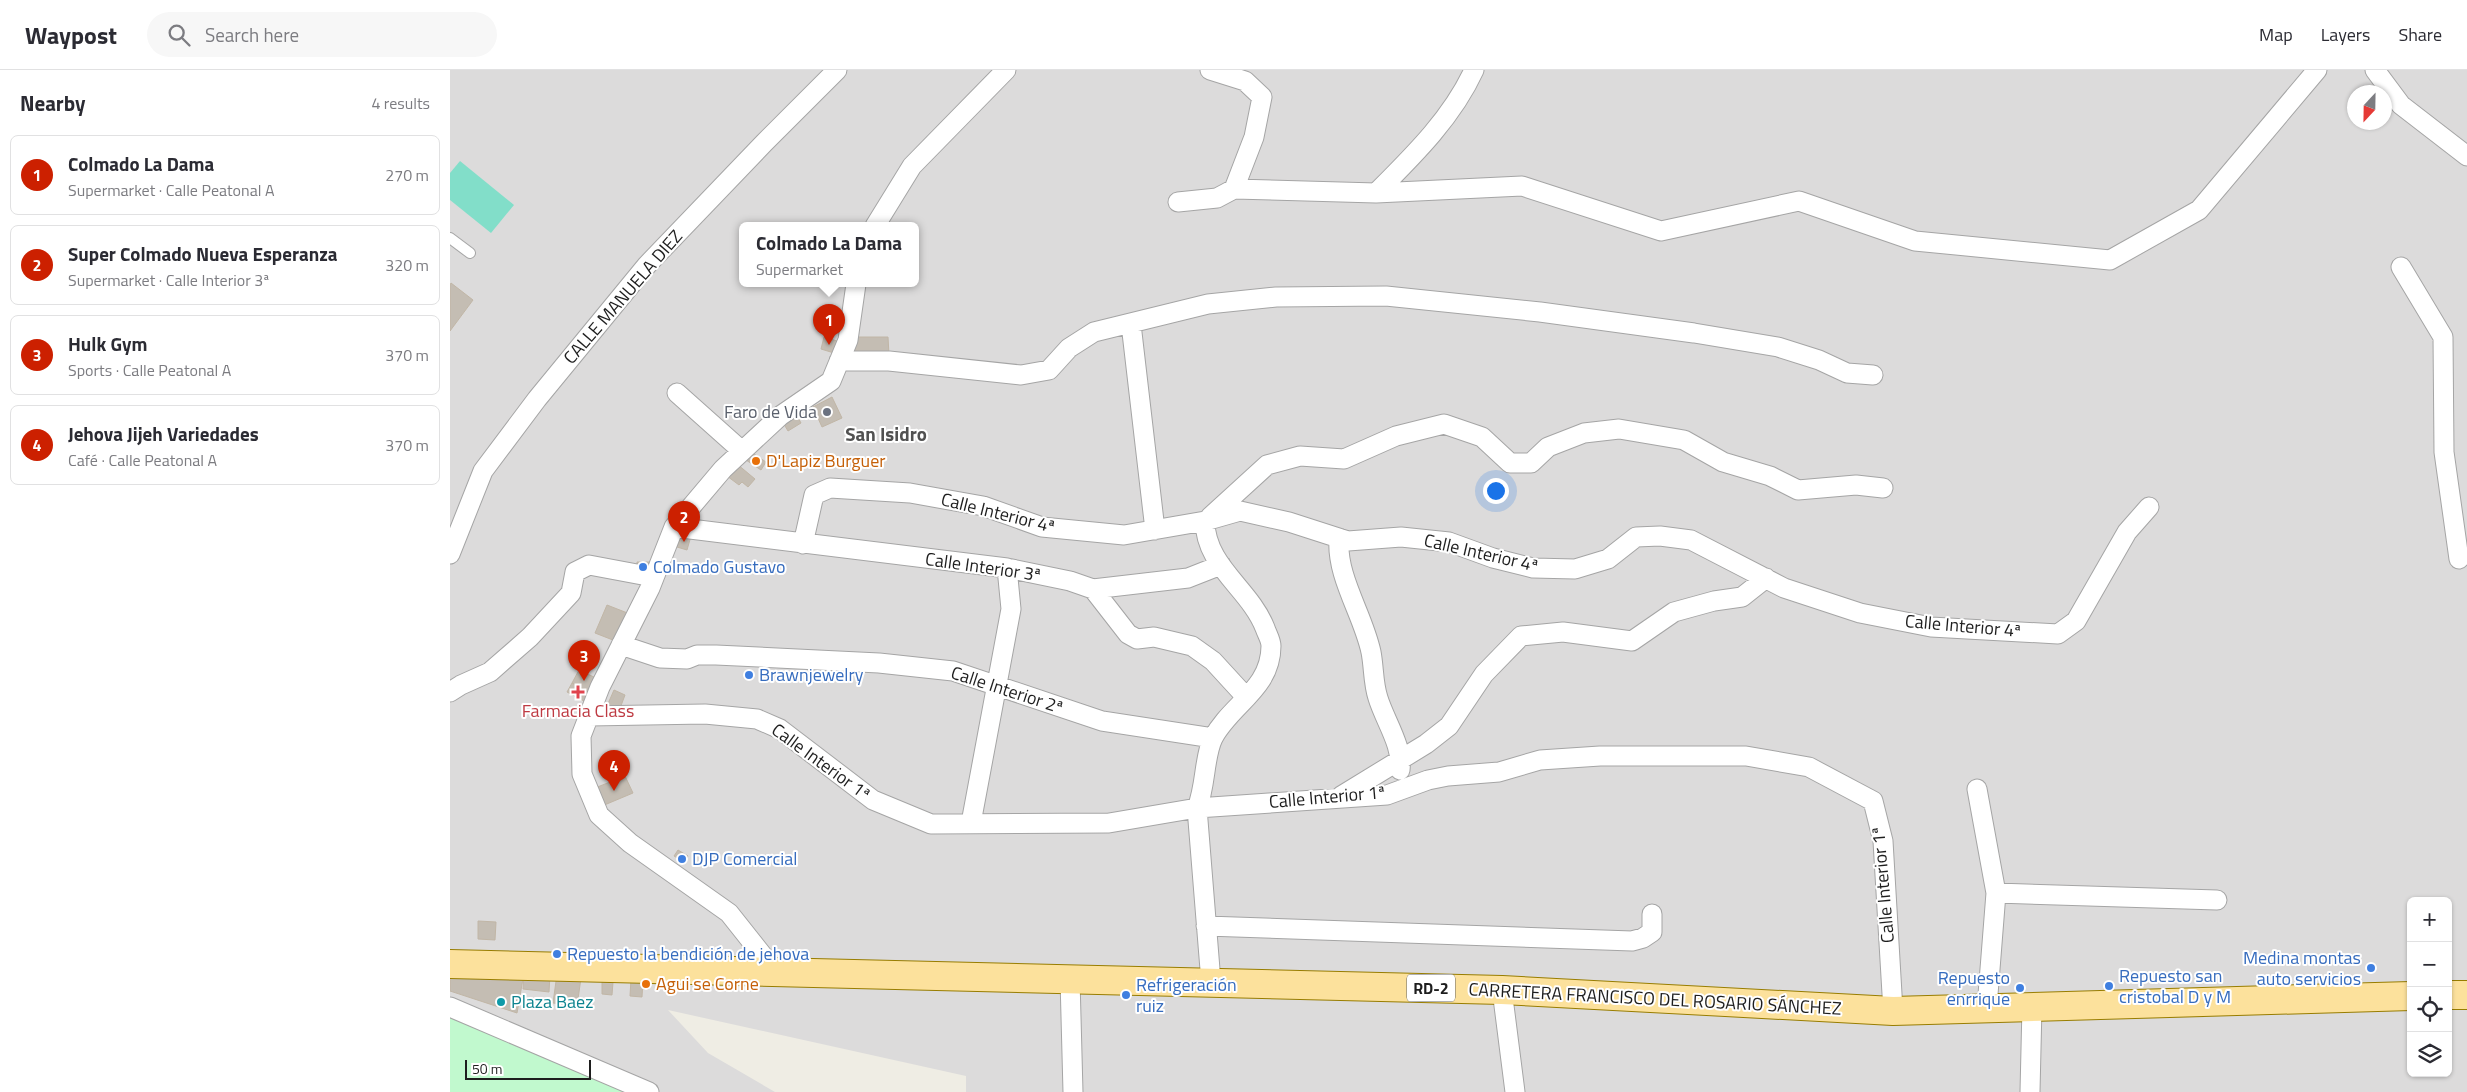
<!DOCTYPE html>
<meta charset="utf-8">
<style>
:root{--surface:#fff;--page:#f7f7f7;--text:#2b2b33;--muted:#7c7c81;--line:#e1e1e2;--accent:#cc2000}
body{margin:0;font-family:"Titillium Web",sans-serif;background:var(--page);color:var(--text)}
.controls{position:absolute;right:15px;bottom:15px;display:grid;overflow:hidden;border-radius:8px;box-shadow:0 1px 4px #0004}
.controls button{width:45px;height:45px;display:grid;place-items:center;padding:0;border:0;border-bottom:1px solid var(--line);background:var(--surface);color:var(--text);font:25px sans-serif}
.compass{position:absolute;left:1897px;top:15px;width:45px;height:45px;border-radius:50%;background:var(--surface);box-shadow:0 1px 4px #0004;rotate:202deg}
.scale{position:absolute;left:15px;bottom:12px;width:126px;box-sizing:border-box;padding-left:5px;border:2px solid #1e1e1e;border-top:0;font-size:14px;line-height:18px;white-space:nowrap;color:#1e1e1e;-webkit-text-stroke:4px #fff;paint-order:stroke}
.you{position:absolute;left:1045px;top:420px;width:18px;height:18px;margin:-12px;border:4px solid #fff;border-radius:50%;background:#1a73e8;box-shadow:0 0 0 8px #1a73e833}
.badge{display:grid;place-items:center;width:32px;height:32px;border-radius:50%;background:var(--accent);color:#fff;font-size:16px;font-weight:700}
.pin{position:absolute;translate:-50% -41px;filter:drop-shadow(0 1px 2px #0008)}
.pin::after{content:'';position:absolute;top:26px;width:18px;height:15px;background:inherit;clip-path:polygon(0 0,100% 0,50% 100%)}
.popup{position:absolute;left:289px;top:152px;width:180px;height:65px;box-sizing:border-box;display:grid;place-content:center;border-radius:8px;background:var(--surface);filter:drop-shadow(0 1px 4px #0005);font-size:16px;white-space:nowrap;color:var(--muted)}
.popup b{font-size:19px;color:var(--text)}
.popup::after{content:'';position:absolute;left:50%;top:100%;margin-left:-10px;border:10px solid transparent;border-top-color:var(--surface)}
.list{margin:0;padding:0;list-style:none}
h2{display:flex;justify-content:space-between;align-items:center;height:65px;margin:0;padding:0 20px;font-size:21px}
h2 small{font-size:16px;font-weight:400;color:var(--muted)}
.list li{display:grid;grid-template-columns:32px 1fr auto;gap:15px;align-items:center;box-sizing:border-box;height:80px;margin:0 10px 10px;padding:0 10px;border:1px solid var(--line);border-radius:8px}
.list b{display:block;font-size:19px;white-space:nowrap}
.list p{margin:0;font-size:16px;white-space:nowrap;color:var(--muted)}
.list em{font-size:16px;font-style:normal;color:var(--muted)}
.icon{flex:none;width:28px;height:28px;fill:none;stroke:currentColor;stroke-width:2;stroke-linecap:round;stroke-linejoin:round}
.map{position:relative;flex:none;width:2017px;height:1022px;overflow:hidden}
header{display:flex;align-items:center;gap:30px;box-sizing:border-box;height:70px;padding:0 25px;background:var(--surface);border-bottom:1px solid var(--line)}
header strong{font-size:24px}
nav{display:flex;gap:28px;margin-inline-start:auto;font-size:18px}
.search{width:350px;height:45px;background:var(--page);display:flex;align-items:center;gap:12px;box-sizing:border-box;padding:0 18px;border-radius:28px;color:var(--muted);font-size:19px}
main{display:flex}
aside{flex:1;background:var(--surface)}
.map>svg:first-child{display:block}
</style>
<header>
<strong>Waypost</strong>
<div class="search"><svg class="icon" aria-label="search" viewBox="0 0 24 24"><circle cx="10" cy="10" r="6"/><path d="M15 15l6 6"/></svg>Search here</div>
<nav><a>Map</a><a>Layers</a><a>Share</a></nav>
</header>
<main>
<aside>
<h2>Nearby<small>4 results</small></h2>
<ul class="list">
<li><span class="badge">1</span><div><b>Colmado La Dama</b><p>Supermarket · Calle Peatonal A</p></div><em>270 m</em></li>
<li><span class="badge">2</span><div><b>Super Colmado Nueva Esperanza</b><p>Supermarket · Calle Interior 3ª</p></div><em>320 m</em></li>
<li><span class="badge">3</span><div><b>Hulk Gym</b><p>Sports · Calle Peatonal A</p></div><em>370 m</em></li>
<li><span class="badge">4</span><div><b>Jehova Jijeh Variedades</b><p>Café · Calle Peatonal A</p></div><em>370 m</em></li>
</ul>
</aside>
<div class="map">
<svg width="2017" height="1022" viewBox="0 0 2017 1022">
<rect width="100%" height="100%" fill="#efede4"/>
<path fill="#dcdbdb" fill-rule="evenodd" d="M0,0H2017V1022H516V1006L218,940L258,983L325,1022H199L0,937ZM1904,22H1934V52H1904ZM293,156H465V214H293ZM1961,831H1998V1003H1961Z"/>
<path fill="#c1f9ce" d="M0,937L199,1022H0Z"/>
<path fill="#82dec9" d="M10,91L64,135L41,163L0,130V103Z"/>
<path fill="#c4bdb3" stroke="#c1b6a6" d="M1,213L23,230L0,261V215Z
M374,267L387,271L384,283L371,279Z
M404,267H438L439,285H404Z
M382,327L392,348L372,357L363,337Z
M345,342L351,353L338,361L331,349Z
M301,382L316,392L311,400L296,390Z
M287,394L305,409L298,417L292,412L289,415L277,406Z
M232,463L241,466L237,480L227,477Z
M187,492H199V502H187Z
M157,535L180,544L168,572L145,563Z
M129,600L146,608L139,622L122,613Z
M122,613L139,622L134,631L117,622Z
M164,620L175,625L169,641L157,636Z
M175,706L183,723L152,736L145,718Z
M228,780L238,786L234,792L224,786Z
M28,851L46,852L45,870L28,869Z
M0,902L74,903L67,943L0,921Z
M74,903L100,905L99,922L73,919Z
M107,904L131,908L127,936L103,933Z
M181,909L193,910L192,927L180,926Z
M217,909L225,910L223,921L215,920Z
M193,910H200L199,919H193Z
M152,911L163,912L162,925L152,924Z"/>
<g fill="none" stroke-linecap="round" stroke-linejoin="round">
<g stroke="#a5a5a5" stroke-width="12">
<path id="lane" d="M0,168L20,183"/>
</g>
<g stroke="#a5a5a5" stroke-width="21">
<path id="street" d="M1925,0L1951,35L2017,86
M784,119L926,123L1072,116L1211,161L1349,131L1465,171L1660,190L1749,140L1867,0
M926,123C963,86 1002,48 1024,0
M728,132L767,128L784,119L804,67L812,27L795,11L760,0
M425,156L462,96L556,0
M1951,197L1993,267L1994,382L2009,489
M681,254L705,460
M389,291H439L571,305L599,300L619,278L644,262L758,234L826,227L936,226L1090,242L1244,263L1328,277L1369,290L1397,303L1423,305
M227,323L292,381
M760,447L817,395L850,386L894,389L946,366L994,354L1032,367L1060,393H1081L1098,377L1134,363L1169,359L1234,370L1273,392L1320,406L1348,420L1406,415L1433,418
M755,451C755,496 800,519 815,558C817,564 821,570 821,576C821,619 781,634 763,668C754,686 756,716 747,738L761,912
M224,457L557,498L620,511L643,519L678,564L687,569L704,567L742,576L763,591L796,627
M889,468C886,507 913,544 921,582C924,597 923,613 928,628C935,651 953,676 950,700
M353,474L364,425L380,418L460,423L533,436L592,457L674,465L755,451L790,441L839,452L898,471L951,467L999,472L1043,488L1083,498L1125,499L1158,489L1186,467L1210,466L1241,470L1334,518L1410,543L1481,557L1608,564L1626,551L1677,462L1699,437
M0,484L33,401L87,329L197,195L314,73L387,0
M643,519L738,508L771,495
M171,575L210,588L237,589L247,585H266L429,593L503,601L652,651L763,668
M0,622L11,615L40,602L80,567L121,523L125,502L139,495L203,507
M139,646L255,644L307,649L330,659L423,730L481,754L659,753L747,738L937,725L978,710L998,706L1049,702L1090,690L1150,686H1296L1359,697L1423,731L1433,771L1443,941
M1527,719L1546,823L1537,937
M891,726L976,674L999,656L1034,604L1071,566L1113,562L1182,571L1224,542L1264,531L1292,527L1316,508
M521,753L561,539L557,498
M1546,823L1767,830
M756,856L1182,871L1193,868L1202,862V844
M325,901L279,843L180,773L149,745L132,704L131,666L150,617L200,518L224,457L273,399L330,346L381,311L398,270L406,214
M620,909L623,1022
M1052,920L1065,1022
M0,937L199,1022
M1580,1022L1582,936"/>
</g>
<g stroke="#987d00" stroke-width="30">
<path id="primary" d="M0,894L1052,920L1443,941L1961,926
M1998,925H2017"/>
</g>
<use href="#lane" stroke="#fff" stroke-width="10"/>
<use href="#street" stroke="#fff" stroke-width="19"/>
<use href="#primary" stroke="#fce19c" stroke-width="28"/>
</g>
<circle fill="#6b7280" stroke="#fff" stroke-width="2" cx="377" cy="342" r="5"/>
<g fill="#e8710a" stroke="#fff" stroke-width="2">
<circle cx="306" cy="391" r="5"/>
<circle cx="196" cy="914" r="5"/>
</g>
<g fill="#3f7fe0" stroke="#fff" stroke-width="2">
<circle cx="193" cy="497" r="5"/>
<circle cx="299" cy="605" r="5"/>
<circle cx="232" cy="789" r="5"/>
<circle cx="107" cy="884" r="5"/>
<circle cx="1921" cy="898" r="5"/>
<circle cx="1659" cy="916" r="5"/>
<circle cx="1570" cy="918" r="5"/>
<circle cx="676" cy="925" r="5"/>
</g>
<path fill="#e0444e" stroke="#fff" stroke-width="2" d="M125.5 614.5h5v5h5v5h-5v5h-5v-5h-5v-5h5z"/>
<circle fill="#0f9aa8" stroke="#fff" stroke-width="2" cx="51" cy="932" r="5"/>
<g text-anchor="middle" stroke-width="4" stroke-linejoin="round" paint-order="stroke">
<rect fill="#fff" stroke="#626262" stroke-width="1" x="957" y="904.5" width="48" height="27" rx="4"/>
<g font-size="16" font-weight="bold" fill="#1e1e1e">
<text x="981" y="924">RD-2</text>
</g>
<g font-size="18" fill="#1e1e1e" stroke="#fff">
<text transform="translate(173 227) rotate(-49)" y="6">CALLE MANUELA DIEZ</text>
<text transform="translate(548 443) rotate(14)" y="6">Calle Interior 4ª</text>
<text transform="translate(1031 483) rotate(13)" y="6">Calle Interior 4ª</text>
<text transform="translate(533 497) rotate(8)" y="6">Calle Interior 3ª</text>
<text transform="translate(1513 556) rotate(5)" y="6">Calle Interior 4ª</text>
<text transform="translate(557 620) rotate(18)" y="6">Calle Interior 2ª</text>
<text transform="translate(371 692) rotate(36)" y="6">Calle Interior 1ª</text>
<text transform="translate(877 727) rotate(-5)" y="6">Calle Interior 1ª</text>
<text transform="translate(1433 815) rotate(-95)" y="6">Calle Interior 1ª</text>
<text transform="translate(1205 929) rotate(3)" y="6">CARRETERA FRANCISCO DEL ROSARIO SÁNCHEZ</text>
</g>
<g font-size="18" fill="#5b616d" stroke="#fff" text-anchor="end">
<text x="367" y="348">Faro de Vida</text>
</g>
<g font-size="18" fill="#c56008" stroke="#fff" text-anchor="start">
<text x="316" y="397">D'Lapiz Burguer</text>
<text x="206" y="920">Agui se Corne</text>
</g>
<g font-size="18" fill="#366cbe" stroke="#fff" text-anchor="start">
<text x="203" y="503">Colmado Gustavo</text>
<text x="309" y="611">Brawnjewelry</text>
<text x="242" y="795">DJP Comercial</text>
<text x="117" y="890">Repuesto la bendición de jehova</text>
<text x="1911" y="894" text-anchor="end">Medina montas<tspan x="1911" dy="21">auto servicios</tspan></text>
<text x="1669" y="912">Repuesto san<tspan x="1669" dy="21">cristobal D y M</tspan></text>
<text x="1560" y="914" text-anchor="end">Repuesto<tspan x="1560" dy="21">enrrique</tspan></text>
<text x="686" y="921">Refrigeración<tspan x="686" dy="21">ruiz</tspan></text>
</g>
<g font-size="18" fill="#be3a42" stroke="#fff">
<text x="128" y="647">Farmacia Class</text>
</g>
<g font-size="18" fill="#0d838f" stroke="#fff" text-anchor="start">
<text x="61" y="938">Plaza Baez</text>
</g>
<g font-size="19" font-weight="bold" fill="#515151" stroke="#fff">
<text x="436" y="371">San Isidro</text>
</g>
</g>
</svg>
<div class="controls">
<button>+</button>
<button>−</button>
<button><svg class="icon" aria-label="locate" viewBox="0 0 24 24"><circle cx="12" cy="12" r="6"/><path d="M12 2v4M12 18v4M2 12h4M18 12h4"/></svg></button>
<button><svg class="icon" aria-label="layers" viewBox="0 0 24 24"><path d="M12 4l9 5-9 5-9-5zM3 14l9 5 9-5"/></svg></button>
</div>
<svg class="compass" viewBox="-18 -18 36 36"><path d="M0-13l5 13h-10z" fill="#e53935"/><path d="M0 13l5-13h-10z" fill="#7c7c81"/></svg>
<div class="scale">50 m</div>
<div class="you"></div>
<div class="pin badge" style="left:379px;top:275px">1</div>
<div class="popup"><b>Colmado La Dama</b>Supermarket</div>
<div class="pin badge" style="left:234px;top:472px">2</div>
<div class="pin badge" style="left:134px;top:611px">3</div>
<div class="pin badge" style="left:164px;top:721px">4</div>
</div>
</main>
